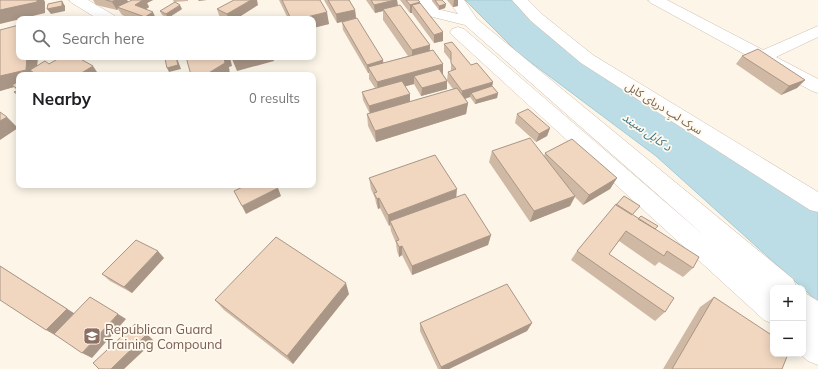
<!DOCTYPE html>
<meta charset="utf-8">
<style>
:root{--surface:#fff;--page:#f2f2f2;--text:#202124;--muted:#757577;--line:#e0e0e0}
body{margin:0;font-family:Mulish,"Noto Sans Arabic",sans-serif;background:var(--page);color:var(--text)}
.controls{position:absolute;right:12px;bottom:12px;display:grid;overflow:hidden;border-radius:8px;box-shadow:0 2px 10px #0003}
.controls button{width:36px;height:36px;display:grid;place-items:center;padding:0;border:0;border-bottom:1px solid var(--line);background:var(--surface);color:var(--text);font:20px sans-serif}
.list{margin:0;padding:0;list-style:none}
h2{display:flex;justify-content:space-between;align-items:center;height:52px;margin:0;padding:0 16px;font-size:17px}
h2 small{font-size:13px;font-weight:400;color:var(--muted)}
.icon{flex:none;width:22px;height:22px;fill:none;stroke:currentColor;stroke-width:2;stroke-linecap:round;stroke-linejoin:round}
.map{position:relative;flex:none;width:818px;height:369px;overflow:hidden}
.search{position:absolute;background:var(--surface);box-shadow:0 2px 10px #0003;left:16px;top:16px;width:300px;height:44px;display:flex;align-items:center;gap:10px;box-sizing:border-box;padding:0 14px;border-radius:8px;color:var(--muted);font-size:15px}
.panel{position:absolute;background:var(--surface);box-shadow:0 2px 10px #0003;left:16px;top:72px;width:300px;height:116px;border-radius:8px}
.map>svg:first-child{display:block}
</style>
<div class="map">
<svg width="818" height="369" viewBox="0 0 818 369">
<rect width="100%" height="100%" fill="#fcf5e8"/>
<path fill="#bcdde5" stroke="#a3ccd7" d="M465,0H513C556,51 615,85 672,120C721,150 769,182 818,212V302L656,156L517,52Z"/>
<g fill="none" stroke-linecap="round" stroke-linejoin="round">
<g stroke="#cebeae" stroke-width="1">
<path id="minor" d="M69,0H88L115,16L117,19H98L72,3Z
M417,0H433L441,10L458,14L448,0H464L477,19L793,279L797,288H773V324L764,320L452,35L450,32L452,29L458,27L464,29L707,238L465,25L429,16Z
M512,0H528L543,15L593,55L818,192V212L810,210L581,63L531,21Z
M648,0H667L763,50L818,26V37L776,57L818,79V93L812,91L651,3Z
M803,292L818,301V365L808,361L800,354H803Z"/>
</g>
<use href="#minor" fill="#fff" fill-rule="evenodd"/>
</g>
<path fill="#cfb9a5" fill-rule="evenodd" d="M93,0H127L128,2L132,0H153L147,3L149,7L146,9L156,19H132L122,15L118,9L117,10L96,5Z
M173,0H188V1L174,2Z
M279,0H320L329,24L313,28V19H288Z
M324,0H349L355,10L356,18L383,60V63L408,56L383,20V11L375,13L366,0H397L398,5L430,45V50L443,64V74L447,80L448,72L451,71V61L444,52V44L493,82L492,86L498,93L497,98L475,104L470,97L465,99L468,103L466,114L376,142L368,126L367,114H370L363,100L362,92L375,88L369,79V73H368L343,30L342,22L337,23ZM447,81L453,89L410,102L405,86L414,84L421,96L447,89Z
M400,0H418L443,41L434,43L412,13H410Z
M432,0H442L446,4L445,8L439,10L432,1Z
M447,0H458V6L453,7Z
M258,5L236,19H223L220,18L217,9Z
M182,9L168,18L162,15L160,11Z
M0,30L19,57H38L37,66L49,64L99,75H19V97L14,92L17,91L14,87L0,91Z
M742,56L805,80L797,88L781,95L736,64Z
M517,114L550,128L547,136L536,142L515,123Z
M492,151L544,156L545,153L617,178L610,189L583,205L575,197L570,206L530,222L489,162Z
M369,178L456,197L491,235L488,245L412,275L402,255L399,257L397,251L396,243L391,231L390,225L389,226L380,208L378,209L376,203L375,198L371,189Z
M632,215L655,229L693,268L683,277L659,262L655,266L619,241L609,254L665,312L655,321L571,260L577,251Z
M164,258L132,293L110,281L102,274Z
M349,294L293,364L224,310L215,300Z
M714,297L782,369H663L700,307Z
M420,323H532L527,331L449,369H438L420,331Z"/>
<path fill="#a99686" d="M7,0H44L45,2V13L0,24V10Z
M115,0H127L129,3L117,7L118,9L117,10L112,2Z
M141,0H153L147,3L149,7L139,14L135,5Z
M198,0H207L199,1Z
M251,0H257L258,5L236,19H228L227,14Z
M395,0H397L398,8L383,9V11L375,13L374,5Z
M454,0H458V6L453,7Z
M62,1L65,6V11L51,14L47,9Z
M420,2L419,11L412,5V13H410V5Z
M446,4L445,8L439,10V6Z
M180,5L182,9L168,18L166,14Z
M355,10L356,18L337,23L336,14Z
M153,12L156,19H146L145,17Z
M327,12L329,24L313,28V19H299Z
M443,32V41L434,43V35Z
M315,37L316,42H313V38Z
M430,45L429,57L412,62V50Z
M27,57H38L36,75L30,70L34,75H19V86L12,85L14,87L0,91V76Z
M176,57L178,61L181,69L169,72L167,68Z
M224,57H230L232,66L229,67L230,75H202Z
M242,57H273L274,61L237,71L232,59Z
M383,60L384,69L368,67L369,73H368L367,65Z
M443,64V76H414V84L378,94L377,82Z
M93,66L99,75H78Z
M805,80L797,88L781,95L789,86Z
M447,81V89L421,96L422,88Z
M493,82L491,91L471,93L470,97L461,100L462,91Z
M498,93L497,98L475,104L476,100Z
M410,94V102L370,114L369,106Z
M468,103L466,114L376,142L375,131Z
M7,117L18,128L0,140V121Z
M550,128L547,136L536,142L539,134Z
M617,178L610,189L583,205L589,195Z
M278,188L281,196L246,214L242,206Z
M457,189L456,200L390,221V225L389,226L388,215Z
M575,196L570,206L530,222L534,211Z
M379,198L380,208L378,209L377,199Z
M491,235L488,245L412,275V266Z
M402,246V255L399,257V247Z
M158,251L164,258L132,293L124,287Z
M0,266L80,317L60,338L46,330Z
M346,283L349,294L293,364L287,356Z
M118,314L126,319L92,358L82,353Z
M532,323L527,331L449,369H441V367Z
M135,324L143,330L154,341L124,369H111Z"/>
<path fill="#f1d7c0" stroke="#a99686" d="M0,0H37V2L0,10Z
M106,0H115L112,2Z
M132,0H143L135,5L153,12L145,17L117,7Z
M234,0H251L227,14L217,9Z
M282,0H320L327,12L299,19H291Z
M328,0H349L355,10L336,14Z
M371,0H395L374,5Z
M406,0H418L420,2L410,5Z
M435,0H442L446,4L439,6Z
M62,1V6L47,9L48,4Z
M175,2L180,5L166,14L160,11Z
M420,3L443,32L434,35L412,5Z
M400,5L430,45L412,50L383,9Z
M357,18L383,60L367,65L342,22Z
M19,25V57H27L26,70L0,76V30Z
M452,42L471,65L477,63L493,82L462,91L448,72L456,69L451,63V52L444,44Z
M758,49L805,80L789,86L742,56Z
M433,50L443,64L377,82L368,67Z
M61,57H77L93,66L78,75H30L34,73L30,70L45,61L49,64Z
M173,57H176L178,65L167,68L165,59Z
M186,57H224L225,63L207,74L202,75H191Z
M232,57H242L232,59Z
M439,69L447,81L422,88L414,76Z
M19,81V90L12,85Z
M402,81L410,94L369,106L362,92Z
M492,86L498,93L476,100L471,93Z
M457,88L468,103L375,131L367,114Z
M19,90V95L14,92Z
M528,109L550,128L539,134L517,114Z
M0,112L7,117L0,121Z
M530,138L575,196L534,211L492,151Z
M572,139L617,178L589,195L545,153Z
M435,155L457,189L388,215L379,198L377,199L374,193L377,192L369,178Z
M247,185H276L278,188L242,206L234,191Z
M465,194L491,235L412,266L402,246L399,247L396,241L399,240L390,221Z
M624,196L640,206L632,215L616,205Z
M616,204L699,257L693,268L667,251L664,256L626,231L609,254L674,298L665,312L577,251Z
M641,216L658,226L655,229L638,219Z
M276,237L346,283L287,356L215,300Z
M136,240L158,251L124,287L102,274Z
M0,266L67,309L46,330L0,300Z
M507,284L532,323L441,367L420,323Z
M90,297L118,314L82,353L54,334Z
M714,297L773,336V354H788L782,369H672Z
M135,324L146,335L111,369H99L93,363Z"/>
<defs>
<g id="university-square" transform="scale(0.9)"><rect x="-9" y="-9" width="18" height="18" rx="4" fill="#8d6e63" stroke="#fff9ee"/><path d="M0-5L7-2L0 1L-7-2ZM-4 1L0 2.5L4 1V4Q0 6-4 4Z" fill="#fff"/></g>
</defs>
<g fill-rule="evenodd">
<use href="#university-square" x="92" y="336"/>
</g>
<g text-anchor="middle" stroke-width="3.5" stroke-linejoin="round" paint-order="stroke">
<g font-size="11" fill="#765e4c" stroke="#fff9ee">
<text transform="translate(664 108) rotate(32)" y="4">سرک لبِ دریای کابل</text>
</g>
<g font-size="12" font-style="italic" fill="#477a88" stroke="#fff9ee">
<text transform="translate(647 132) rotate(35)" y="4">د کابل سيند</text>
</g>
<g font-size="13" fill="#785e54" stroke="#fff9ee" text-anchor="start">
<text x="105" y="334">Republican Guard<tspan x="105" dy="15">Training Compound</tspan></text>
</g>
</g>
</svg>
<div class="controls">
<button>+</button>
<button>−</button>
</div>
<div class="search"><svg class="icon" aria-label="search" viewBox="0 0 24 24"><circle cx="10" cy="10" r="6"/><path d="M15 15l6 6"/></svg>Search here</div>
<section class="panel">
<h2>Nearby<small>0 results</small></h2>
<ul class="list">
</ul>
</section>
</div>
